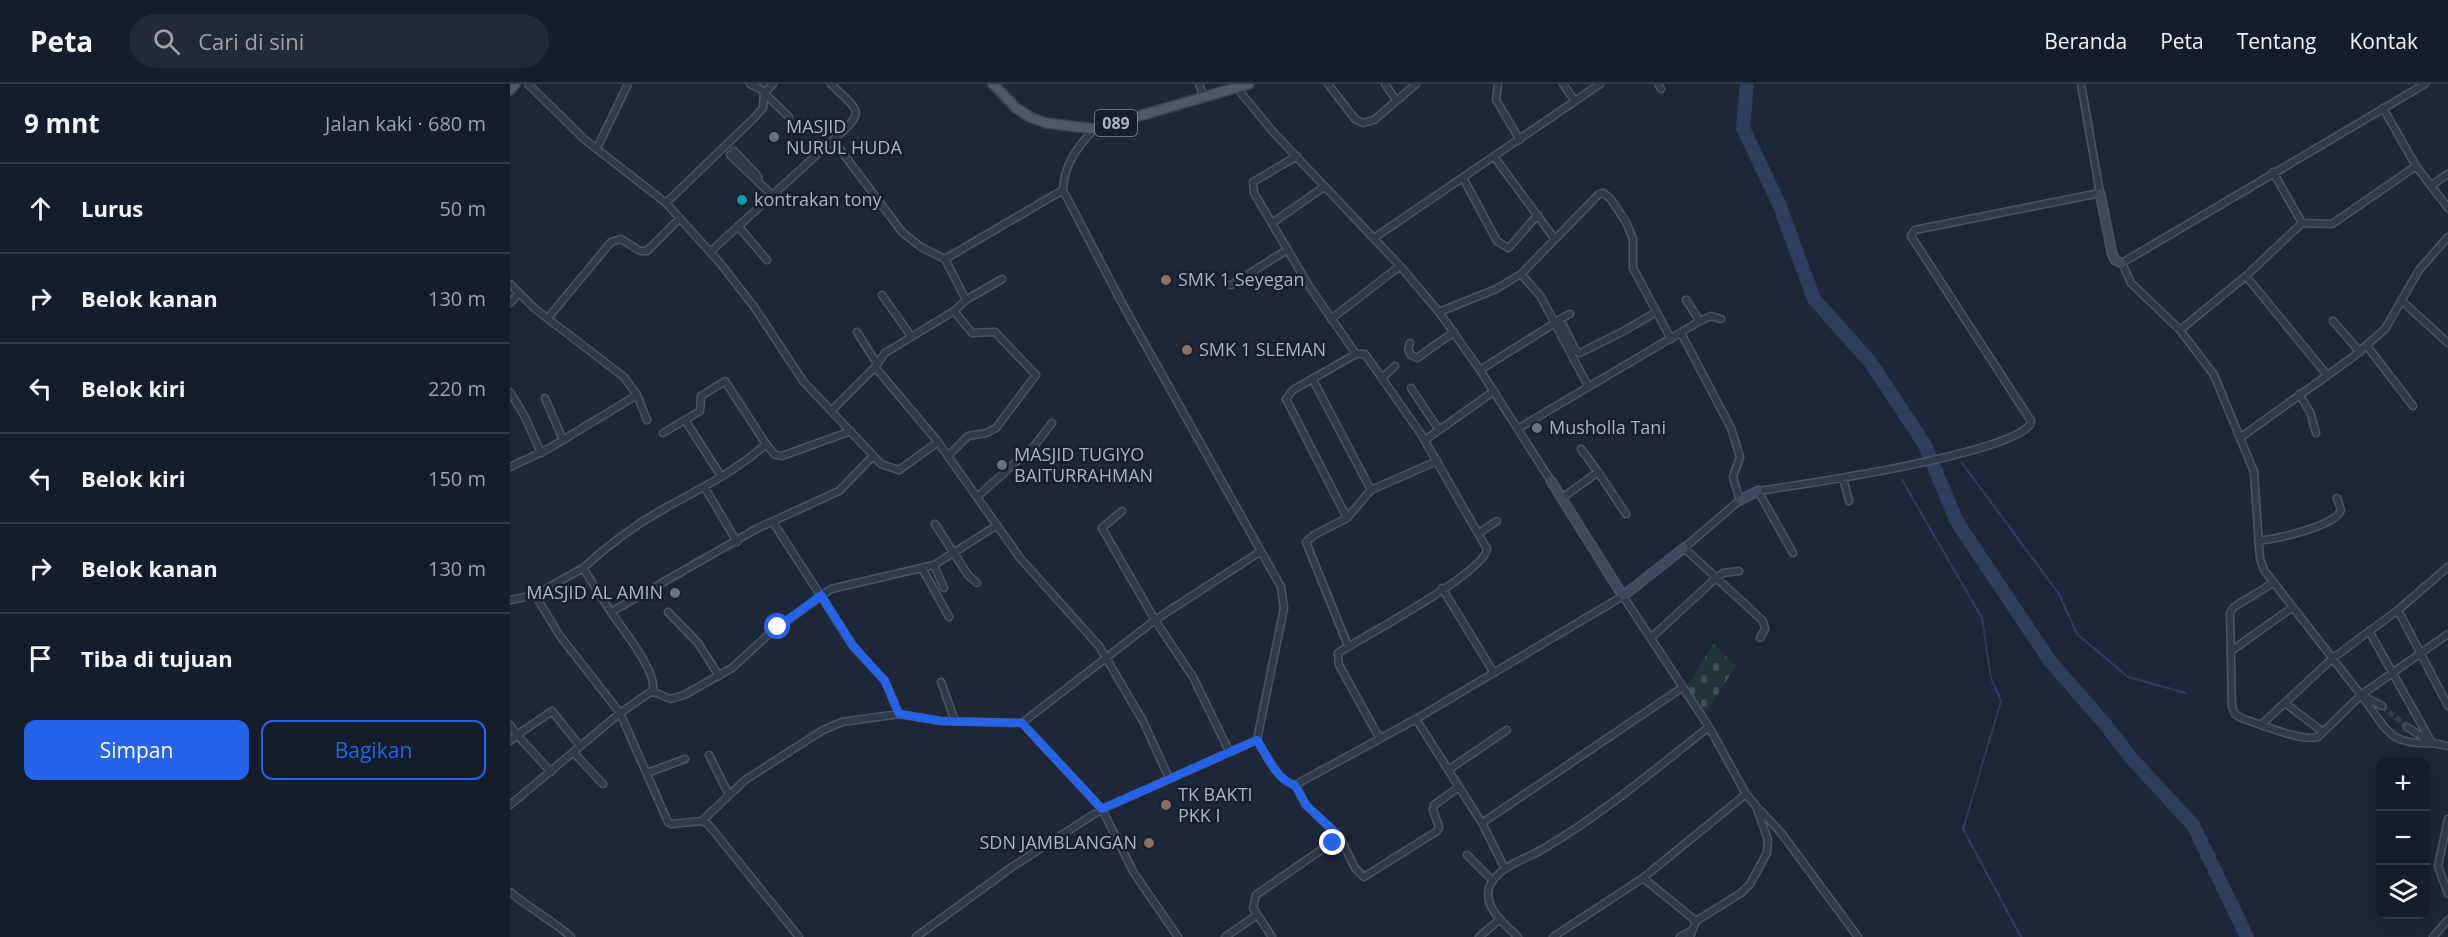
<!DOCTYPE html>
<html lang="id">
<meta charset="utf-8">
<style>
:root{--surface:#161d2a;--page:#232a36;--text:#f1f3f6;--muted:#9ea2a8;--line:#353b47;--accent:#2563eb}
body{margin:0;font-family:"Open Sans",sans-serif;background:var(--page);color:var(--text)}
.controls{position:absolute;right:18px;bottom:18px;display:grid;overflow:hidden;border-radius:12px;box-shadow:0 6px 24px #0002}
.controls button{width:54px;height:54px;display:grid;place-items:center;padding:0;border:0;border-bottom:2px solid var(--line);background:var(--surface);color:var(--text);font:30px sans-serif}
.stop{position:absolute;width:18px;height:18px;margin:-14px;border:4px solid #2563eb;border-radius:50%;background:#fff}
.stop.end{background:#2563eb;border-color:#fff;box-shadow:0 2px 6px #0008}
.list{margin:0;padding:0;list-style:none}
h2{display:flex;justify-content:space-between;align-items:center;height:78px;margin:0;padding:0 24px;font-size:26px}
h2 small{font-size:20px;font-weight:400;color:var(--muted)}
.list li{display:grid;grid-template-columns:39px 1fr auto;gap:18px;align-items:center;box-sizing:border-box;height:90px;padding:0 24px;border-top:2px solid var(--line)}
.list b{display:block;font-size:22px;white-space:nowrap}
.list em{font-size:20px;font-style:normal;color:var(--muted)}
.actions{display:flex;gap:12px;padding:18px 24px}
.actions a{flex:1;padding:14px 0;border:2px solid var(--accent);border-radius:12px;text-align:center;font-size:21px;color:var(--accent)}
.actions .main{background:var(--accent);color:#fff}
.icon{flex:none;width:33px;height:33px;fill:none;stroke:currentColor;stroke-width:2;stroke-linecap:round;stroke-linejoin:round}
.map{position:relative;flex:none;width:1938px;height:853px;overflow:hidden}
header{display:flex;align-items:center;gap:36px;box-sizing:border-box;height:84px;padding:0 30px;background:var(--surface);border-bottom:2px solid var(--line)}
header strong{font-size:28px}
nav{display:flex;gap:33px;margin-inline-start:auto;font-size:21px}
.search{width:420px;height:54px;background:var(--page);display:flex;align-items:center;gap:15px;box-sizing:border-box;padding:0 21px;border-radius:33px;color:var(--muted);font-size:22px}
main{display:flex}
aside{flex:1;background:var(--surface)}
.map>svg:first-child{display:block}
</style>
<header>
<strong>Peta</strong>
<div class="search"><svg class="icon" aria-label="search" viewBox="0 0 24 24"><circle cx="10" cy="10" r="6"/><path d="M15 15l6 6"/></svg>Cari di sini</div>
<nav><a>Beranda</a><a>Peta</a><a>Tentang</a><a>Kontak</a></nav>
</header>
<main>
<aside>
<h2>9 mnt<small>Jalan kaki · 680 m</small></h2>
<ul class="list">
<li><svg class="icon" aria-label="ahead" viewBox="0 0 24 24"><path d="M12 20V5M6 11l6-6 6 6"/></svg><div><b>Lurus</b></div><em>50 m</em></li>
<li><svg class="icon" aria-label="right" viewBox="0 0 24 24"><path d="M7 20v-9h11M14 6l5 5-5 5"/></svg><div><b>Belok kanan</b></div><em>130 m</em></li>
<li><svg class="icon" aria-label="left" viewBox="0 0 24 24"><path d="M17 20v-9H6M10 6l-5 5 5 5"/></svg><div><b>Belok kiri</b></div><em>220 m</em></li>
<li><svg class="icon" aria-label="left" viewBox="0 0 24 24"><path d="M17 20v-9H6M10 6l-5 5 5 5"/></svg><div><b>Belok kiri</b></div><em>150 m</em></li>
<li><svg class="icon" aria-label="right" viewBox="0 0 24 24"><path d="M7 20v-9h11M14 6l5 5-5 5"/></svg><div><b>Belok kanan</b></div><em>130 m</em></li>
<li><svg class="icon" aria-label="arrive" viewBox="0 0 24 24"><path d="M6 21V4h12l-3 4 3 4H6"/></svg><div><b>Tiba di tujuan</b></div></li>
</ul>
<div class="actions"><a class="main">Simpan</a><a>Bagikan</a></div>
</aside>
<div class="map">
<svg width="1938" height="853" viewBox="0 0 1938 853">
<defs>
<pattern id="cemetery-stones" width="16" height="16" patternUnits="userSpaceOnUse" patternTransform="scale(1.5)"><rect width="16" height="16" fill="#1f3539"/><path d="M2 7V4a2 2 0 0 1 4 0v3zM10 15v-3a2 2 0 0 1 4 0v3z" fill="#3d5054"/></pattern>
</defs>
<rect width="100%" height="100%" fill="#1e2738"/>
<path fill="url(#cemetery-stones)" d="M1203,560L1226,582L1195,631L1177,602Z"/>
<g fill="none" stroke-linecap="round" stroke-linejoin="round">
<path stroke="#2d3f5f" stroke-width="2" d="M1452,379L1549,510L1567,550L1618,593L1676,609
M1392,396L1472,534L1481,594L1491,617L1453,745L1511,853"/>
<path stroke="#2d3f5f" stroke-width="14" d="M1237,0L1233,44L1269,120L1304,215L1361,279L1415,361L1447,438L1540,577L1595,640L1622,675L1683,741L1737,853"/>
<path stroke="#333c4d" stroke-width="6" stroke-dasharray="6 3" stroke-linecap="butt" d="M1872,622L1897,643"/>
<g stroke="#4c5464" stroke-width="9">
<path id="street" d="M18,0L74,55L156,119L210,179L245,224L293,297L371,380L389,386L428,358L510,474L589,562L633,637L659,694
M240,0L250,5L279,33
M321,0C351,29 356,27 323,56L392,148L411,163L435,175
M689,0L694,13
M818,0L845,35L853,39L864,36L906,0
M875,0L886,16
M988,0L986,16L1010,56
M1053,0L1065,17
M1148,0L1151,5
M727,4L764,49L890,182L929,228L970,286L1041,397
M254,9L263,0
M1873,24L1906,82L1938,124
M584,45C567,64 554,80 553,106L613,221L771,503L774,524L747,656
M87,64L118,0
M224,67L248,92V96
M220,71L262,111
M787,72L743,98L744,109L799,202L846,270H855L911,350L977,465C974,489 853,553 828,569L829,581L870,655
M985,74L1044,154
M1763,88L1792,139
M953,94L987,157L998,164C1002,162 1020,138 1028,131
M1922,101L1938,90
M156,119L244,34L253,24L254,9
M762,139L814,103
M228,142L257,176
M864,154L1090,0
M200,168L323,56
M1011,190L1031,213L1078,302
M1736,192L1817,291
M0,200L24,224L114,293L127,311L38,365L0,383
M721,201L777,166
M372,211L401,252
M456,216L492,195
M1176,216L1190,237
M1892,217L1938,259
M0,219L9,209
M929,228L986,205L1011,190L1089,110L1093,109L1100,114L1116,138L1123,155V184L1161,255
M38,234L101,158L111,155L130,167H137L170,134
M821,235L890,182
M1823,237L1850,268
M1044,238L1060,230
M1670,246L1736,192L1792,139L1822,140L1906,82
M347,248L366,278
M1171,249L1221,344L1230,373L1223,393L1230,416L1174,464L1253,537L1255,545L1250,554
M900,259L898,265L901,271L907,274L944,248
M1857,262L1903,322
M970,286L1045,239L1053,241L1066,267L1070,269L1114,247L1146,228
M872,294L885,282
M803,296L861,406
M901,304L929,346
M0,308L15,333L31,369
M1789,310L1800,328L1806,349
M127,311L137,336
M35,314L53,356
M322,326L365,283
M175,336L211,392
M1009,344L1190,237L1201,232L1211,235
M1731,353L1843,273L1875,245L1909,186L1938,153
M915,356L984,307
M428,358L365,283L375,269L444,227L456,216L435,175L553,106
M256,360L265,371L272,372L341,347
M439,371L458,352L476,349L486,344L526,291L485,248L462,249L444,227
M1088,388L1116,430
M1333,394L1339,417
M195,404L227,458
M467,413L525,361L542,339
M1052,414L1088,388L1071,365
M612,427L592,444L645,536L751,467
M837,434L861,406L927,377
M263,438L343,562L375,597L389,630
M425,440L458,491L467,499
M969,449L987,437
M1748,457C1766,455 1824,443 1831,426L1827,414
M1283,469L1248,407C1296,400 1494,371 1520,341L1521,337L1401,152L1405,146L1590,109L1571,0
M424,481L434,504
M412,484L439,533
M1763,499L1724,523L1720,529L1722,623L1725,630L1731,634C1750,640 1791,658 1808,653L1851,611L1938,550
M932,504L984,589
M25,511L73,484
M0,516L25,511L50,552L110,629L158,738L161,740L192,737L198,740L289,853
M1888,526L1938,622
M101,528L73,484C98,461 125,441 155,424C190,405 226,387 256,360L215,297L191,312L190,327L153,349
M158,528L188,559L209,592
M1142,553L1206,494L1213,489L1229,487
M838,562L796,458L804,451L837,434L776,315L783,306L846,270
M1721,567L1783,523
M431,598L445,637
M142,607L160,615L174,611L222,584L260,549L321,505L424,481L486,442
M1853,614C1878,646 1878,661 1922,659L1859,547
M1775,619L1813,648
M1872,622L1851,611L1754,486L1750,475L1744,388L1704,291L1670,246L1621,199L1612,179L1915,0
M906,635L972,739L995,785
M512,639L592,725L624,789L668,853
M1752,640L1823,574L1888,526L1938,483
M0,641L7,651L42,627L70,662
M1897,643L1922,659L1938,662
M0,657L7,651L41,688
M64,669L93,700
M199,671L219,711
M938,686L997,646
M137,689L175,675
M0,721L110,629L142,607C150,591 111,543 101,528L248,444L329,407L363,372
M1250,726L1272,750L1348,853
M1938,735L1928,782L1938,810
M192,737L235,696L313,646L332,638L389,630L431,637L512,639L645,536L683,593L719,667
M972,739L1173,603
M830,753L845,784L854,793L927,747L929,743L923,726L924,721L949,703
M957,771L983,797
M1133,794L1236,710
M0,808C20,825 42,836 61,853
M406,853L502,783L592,725L747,656C756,670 767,697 785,701L906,635L1113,512L1199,643L1236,710L1246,722L1258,756L1257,769L1240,800L1231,809L1186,837L1180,853
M715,853L747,831
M762,853L743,824L746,811L830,753L796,721L785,701
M969,853L989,836
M1008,853C996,842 973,823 979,804C986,783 1016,775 1033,765C1093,730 1145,685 1199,643
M1043,853L1133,794L1186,837
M1170,853L1181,847
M1923,853L1938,836"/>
</g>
<g stroke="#4c5464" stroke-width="11">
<path id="secondary" d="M1590,109L1602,169L1605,176L1612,179
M1041,397L1113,512L1174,464
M1230,416L1248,407"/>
</g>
<g stroke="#3b4352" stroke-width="12">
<path id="primary" d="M483,0L506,24L520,33L536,39L584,45L739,0
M0,6L5,0"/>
</g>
<use href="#street" stroke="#313a48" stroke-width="6"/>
<use href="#secondary" stroke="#3f485c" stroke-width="8"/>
<use href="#primary" stroke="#4f5869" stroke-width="9"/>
</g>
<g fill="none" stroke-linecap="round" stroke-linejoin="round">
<path stroke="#2563eb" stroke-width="8" d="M268,543L311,511L343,562L375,597L389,630L431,637L512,639L592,725L747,656C756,670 767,697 785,701L796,721L830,753L823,759"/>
</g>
<g fill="#6b7280" stroke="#171f2d" stroke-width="2">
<circle cx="264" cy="53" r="6"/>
<circle cx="1027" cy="344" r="6"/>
<circle cx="492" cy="381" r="6"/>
<circle cx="165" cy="509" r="6"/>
</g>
<circle fill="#0f9aa8" stroke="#171f2d" stroke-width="2" cx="232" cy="116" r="6"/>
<g fill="#8d6e63" stroke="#171f2d" stroke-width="2">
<circle cx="656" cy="196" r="6"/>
<circle cx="677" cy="266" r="6"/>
<circle cx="656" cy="721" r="6"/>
<circle cx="639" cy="759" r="6"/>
</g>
<g text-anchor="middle" stroke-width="5" stroke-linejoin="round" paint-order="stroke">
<rect fill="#171f2d" stroke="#7f8798" stroke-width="1.5" x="585" y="26" width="42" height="26" rx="4.5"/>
<g font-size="16" font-weight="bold" fill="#abb4c6">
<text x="606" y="45">089</text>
</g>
<g font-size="18" fill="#abb4c6" stroke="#171f2d" text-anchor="start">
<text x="276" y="49">MASJID<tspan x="276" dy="21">NURUL HUDA</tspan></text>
<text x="244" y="122">kontrakan tony</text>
<text x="668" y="202">SMK 1 Seyegan</text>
<text x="689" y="272">SMK 1 SLEMAN</text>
<text x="1039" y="350">Musholla Tani</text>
<text x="504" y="377">MASJID TUGIYO<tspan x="504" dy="21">BAITURRAHMAN</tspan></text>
<text x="153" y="515" text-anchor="end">MASJID AL AMIN</text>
<text x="668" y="717">TK BAKTI<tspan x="668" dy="21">PKK I</tspan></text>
<text x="627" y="765" text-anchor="end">SDN JAMBLANGAN</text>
</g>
</g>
</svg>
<div class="controls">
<button>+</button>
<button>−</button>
<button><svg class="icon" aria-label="layers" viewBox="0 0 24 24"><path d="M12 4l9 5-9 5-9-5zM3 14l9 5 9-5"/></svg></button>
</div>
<div class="stop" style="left:268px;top:543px"></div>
<div class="stop end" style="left:823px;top:759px"></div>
</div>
</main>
